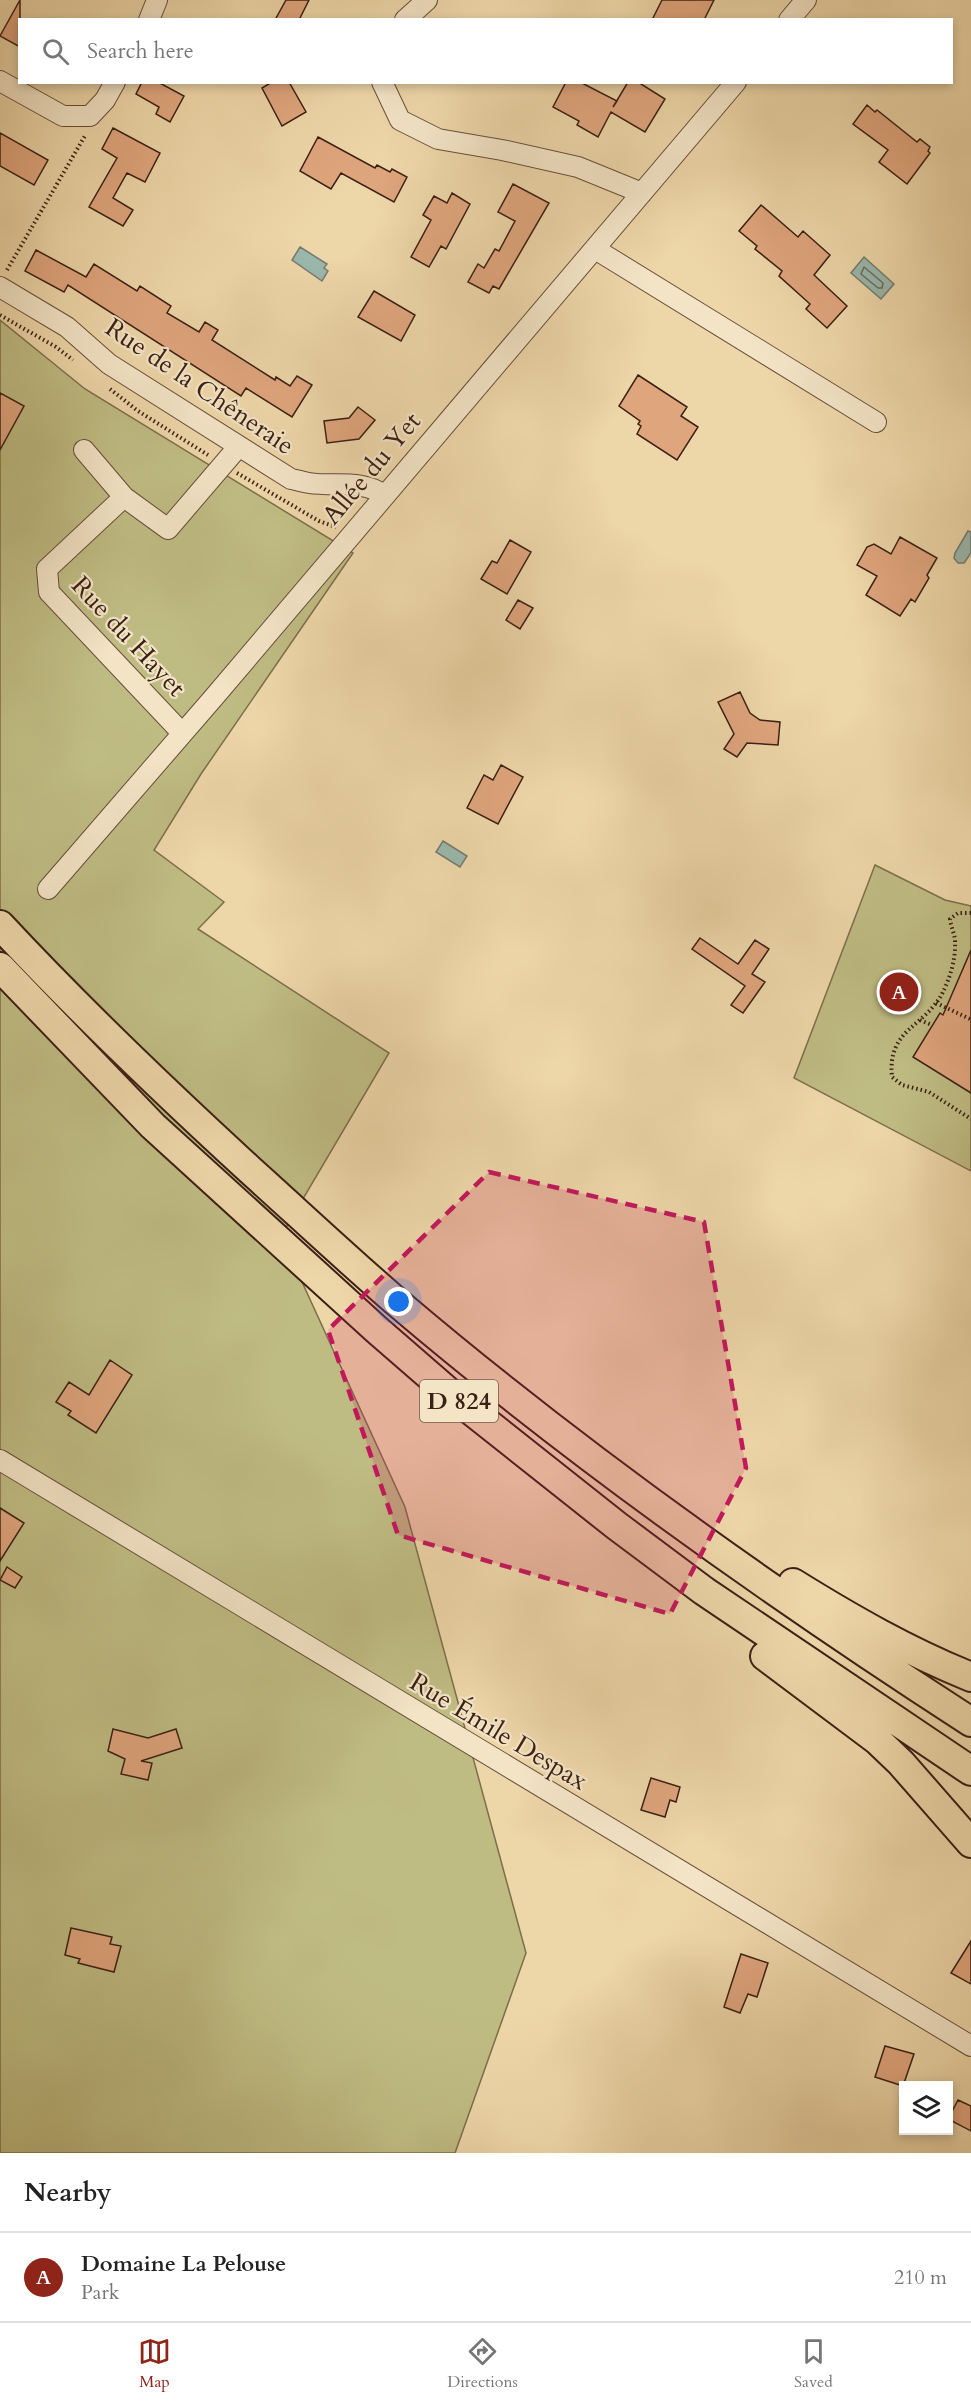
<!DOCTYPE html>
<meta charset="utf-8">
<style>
:root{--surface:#fff;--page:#f2f2f2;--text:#222;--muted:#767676;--line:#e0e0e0;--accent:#8f2418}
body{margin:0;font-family:Cardo,serif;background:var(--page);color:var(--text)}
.controls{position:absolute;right:18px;bottom:18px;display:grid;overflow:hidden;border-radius:0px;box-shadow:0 3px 9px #0003}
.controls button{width:54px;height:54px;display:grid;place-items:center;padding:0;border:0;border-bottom:2px solid var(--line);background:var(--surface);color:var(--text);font:30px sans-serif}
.you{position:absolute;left:399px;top:1302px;width:21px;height:21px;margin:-15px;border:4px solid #fff;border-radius:50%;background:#1a73e8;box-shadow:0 0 0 9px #1a73e833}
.badge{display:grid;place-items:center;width:39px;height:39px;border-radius:50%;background:var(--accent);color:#fff;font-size:20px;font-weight:700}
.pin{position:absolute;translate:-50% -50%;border:3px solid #fff;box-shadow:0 2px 6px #0006}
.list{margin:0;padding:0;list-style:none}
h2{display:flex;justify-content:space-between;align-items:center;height:78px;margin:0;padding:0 24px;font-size:26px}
h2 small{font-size:20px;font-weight:400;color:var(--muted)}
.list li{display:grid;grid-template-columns:39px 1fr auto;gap:18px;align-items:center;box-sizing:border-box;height:90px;padding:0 24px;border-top:2px solid var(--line)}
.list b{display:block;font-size:22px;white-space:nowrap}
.list p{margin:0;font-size:20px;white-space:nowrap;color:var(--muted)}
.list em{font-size:20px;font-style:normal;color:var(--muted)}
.icon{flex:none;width:33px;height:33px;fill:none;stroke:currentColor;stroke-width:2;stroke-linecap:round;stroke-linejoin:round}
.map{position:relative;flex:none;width:971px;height:2153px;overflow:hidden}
.search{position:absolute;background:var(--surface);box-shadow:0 3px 9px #0003;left:18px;right:18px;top:18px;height:66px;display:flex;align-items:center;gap:15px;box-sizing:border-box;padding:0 21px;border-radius:0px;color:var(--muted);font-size:22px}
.sheet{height:168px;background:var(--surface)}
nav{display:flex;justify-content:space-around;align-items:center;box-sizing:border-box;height:84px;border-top:2px solid var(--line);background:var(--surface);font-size:16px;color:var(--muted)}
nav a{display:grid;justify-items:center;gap:3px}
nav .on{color:var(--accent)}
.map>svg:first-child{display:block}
</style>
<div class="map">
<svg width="971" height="2153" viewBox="0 0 971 2153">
<rect width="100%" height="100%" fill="#edd6a8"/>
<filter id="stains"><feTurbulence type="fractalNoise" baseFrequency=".00333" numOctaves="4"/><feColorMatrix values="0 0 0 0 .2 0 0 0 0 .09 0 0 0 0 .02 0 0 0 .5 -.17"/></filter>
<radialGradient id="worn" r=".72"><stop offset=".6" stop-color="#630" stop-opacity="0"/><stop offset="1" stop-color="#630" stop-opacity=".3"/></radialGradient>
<path fill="#bfbc83" stroke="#7d6e4c" stroke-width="1.5" d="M0,320L85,389L353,553L201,774L154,850L224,902L198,929L389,1053L281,1236L405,1507L526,1953L455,2153H0Z
M875,865L945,900L971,906V1171L794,1078Z"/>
<path fill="#9ab8ad" stroke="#747b70" stroke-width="1.5" d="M300,247L327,264L324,268L328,271L322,281L292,260Z
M864,257L894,284L881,299L851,273Z
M968,531L971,532V553L964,563H958L954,558L955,553Z
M443,841L467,856L460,867L436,852Z"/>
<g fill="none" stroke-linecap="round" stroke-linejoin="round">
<path stroke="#6a6c61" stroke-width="1.5" d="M864,267L883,283L882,288H878L861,274Z"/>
</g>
<path fill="#dfa57d" stroke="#3b2015" stroke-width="1.5" d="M20,0V47L0,36Z
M286,0H309L299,20H275Z
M662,0H714L704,20H652Z
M142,82H158L184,96L170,122L156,114L159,107L136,94Z
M272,82H289L306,112L282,126L262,88Z
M566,82H580L617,101L613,107L628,82H638L665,99L645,132L611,112L598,137L577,125L579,121L553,107Z
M867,105L875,112L877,110L917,142L920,139L930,147L928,151L930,153L907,184L879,162L888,150L853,124Z
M113,128L160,153L145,182L127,173L113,198L133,210L123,226L89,207L117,158L102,149Z
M0,133L48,160L34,185L0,166Z
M318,137L375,168L377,165L390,172L392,169L407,177L394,202L341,173L331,189L300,171Z
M513,184L549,203L499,289L493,286L489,293L468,282L478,264L484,268L495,249L499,251L515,221L498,212Z
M452,193L470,204L446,249L441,246L429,267L411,257L431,220L423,215L434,196L447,203Z
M761,205L798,237L803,231L830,255L814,275L847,306L827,328L806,309L810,304L779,276L782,271L755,249L757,246L739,231Z
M36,250L86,277L94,264L137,291L140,286L171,306L167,313L199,332L205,322L218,330L212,340L275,380L276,377L290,386L297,376L312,385L292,417L246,388L241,396L68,285L64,292L25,271Z
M374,291L415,315L401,341L358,317Z
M638,375L687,407L681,416L698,427L677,460L637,434L641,426L638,424L640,421L619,406Z
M0,393L24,406L0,450Z
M358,407L375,420L359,439L327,443L324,421L349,418Z
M900,537L937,558L927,575L929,578L915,602L911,599L900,616L866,595L877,576L857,565L867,547L874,544L891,554Z
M510,540L531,552L507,594L481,579L492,561L497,563Z
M518,600L533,608L520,629L506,620Z
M740,692L750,713L760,720L780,722L778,745L747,743L737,757L724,749L734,734L718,702Z
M501,765L523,777L498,824L467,808L484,775L493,780Z
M700,938L738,964L755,940L769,949L752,974L765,982L743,1013L731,1005L745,986L692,949Z
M971,950V1093L913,1057L940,1013L943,1015Z
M110,1360L132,1375L96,1433L68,1415L71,1411L56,1402L69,1382L89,1395Z
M0,1508L24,1523L0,1561Z
M7,1567L22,1577L15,1588L0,1580Z
M113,1729L148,1738L176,1729L182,1748L141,1761L152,1763L148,1780L121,1774L125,1759L108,1751Z
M651,1778L680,1787L676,1802L670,1800L665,1817L641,1810Z
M71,1928L112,1937L110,1944L121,1946L114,1972L78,1963L80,1959L65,1955Z
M971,1941V1984L951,1973Z
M741,1954L768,1963L757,1997L748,1994L740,2013L724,2007Z
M885,2046L914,2054L903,2086L875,2077Z
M958,2100L971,2106V2131L948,2119Z"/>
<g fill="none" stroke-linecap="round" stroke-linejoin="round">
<g stroke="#684e3a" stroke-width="22">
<path id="minor" d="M149,20L157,0
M405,20L427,0
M789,20L806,0
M0,81L63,116H90L105,100L115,82
M382,82L400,120L438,139L502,150L578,167L642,193
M595,249L876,422
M0,287L67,327L109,364L291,479C297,480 303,482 309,483C335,487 361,479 384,495
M84,450L124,497
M182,733L49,592L47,569L124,497L168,529L239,446
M48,889L215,696L736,82
M0,1460L971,2046"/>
</g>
<g stroke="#3b2015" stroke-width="32">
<path id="highway" d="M0,925C79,1010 163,1090 249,1169C299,1214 348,1260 399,1304C579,1457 773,1594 971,1722
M0,967L153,1126L377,1330L453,1396L617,1526L704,1591L971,1771
M793,1583C851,1619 907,1651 971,1677
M765,1656L877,1740L901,1763L971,1843"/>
</g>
<path stroke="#3b2015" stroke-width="4" stroke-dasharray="1.5 3" stroke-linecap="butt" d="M7,270L86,134
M0,315L56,347L73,360
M110,389L138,411L208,455
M237,473L319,521L336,527
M971,913H958L950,919C951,928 955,934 955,942C956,958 950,978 943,992C925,1028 887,1028 892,1077L902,1085L929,1092L971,1119
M936,1003L970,1019
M920,1020L932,1025"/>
<use href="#minor" stroke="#f3e4c6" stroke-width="20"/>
<use href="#highway" stroke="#edd6a8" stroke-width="28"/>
</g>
<path fill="#c2185b" fill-opacity="0.2" stroke="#c2185b" stroke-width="4.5" stroke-dasharray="12 8" stroke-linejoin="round" d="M489,1172L704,1222L746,1468L670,1614L398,1535L328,1330Z"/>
<g text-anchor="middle" stroke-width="4.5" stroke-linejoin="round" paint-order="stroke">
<rect fill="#f3e4c6" stroke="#725b4a" stroke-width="1.5" x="420" y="1380" width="78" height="42" rx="4.5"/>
<g font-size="24" font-weight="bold" fill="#3b2015">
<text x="459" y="1409">D 824</text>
</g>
<g font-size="26" fill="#3b2015" stroke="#f3e4c6">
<text transform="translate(200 386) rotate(34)" y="9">Rue de la Chêneraie</text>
<text transform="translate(371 468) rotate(-50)" y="9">Allée du Yet</text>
<text transform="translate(129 636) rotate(47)" y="9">Rue du Hayet</text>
<text transform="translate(499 1731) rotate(31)" y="9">Rue Émile Despax</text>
</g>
</g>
<rect width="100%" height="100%" filter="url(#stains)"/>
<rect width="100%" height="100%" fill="url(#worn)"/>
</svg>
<div class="controls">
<button><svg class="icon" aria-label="layers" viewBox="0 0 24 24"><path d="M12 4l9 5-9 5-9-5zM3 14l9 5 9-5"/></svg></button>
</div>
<div class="you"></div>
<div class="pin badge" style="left:899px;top:992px">A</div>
<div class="search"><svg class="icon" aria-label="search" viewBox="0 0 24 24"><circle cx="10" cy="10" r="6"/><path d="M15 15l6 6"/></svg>Search here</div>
</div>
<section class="sheet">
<h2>Nearby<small></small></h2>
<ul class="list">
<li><span class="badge">A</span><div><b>Domaine La Pelouse</b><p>Park</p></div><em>210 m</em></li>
</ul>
</section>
<nav>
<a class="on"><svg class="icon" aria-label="map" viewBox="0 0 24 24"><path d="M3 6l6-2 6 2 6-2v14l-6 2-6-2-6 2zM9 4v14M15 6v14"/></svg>Map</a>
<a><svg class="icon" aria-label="directions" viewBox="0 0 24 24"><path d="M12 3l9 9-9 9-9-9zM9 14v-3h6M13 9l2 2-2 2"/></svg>Directions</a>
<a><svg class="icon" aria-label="saved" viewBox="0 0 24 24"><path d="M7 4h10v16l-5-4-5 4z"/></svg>Saved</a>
</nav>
